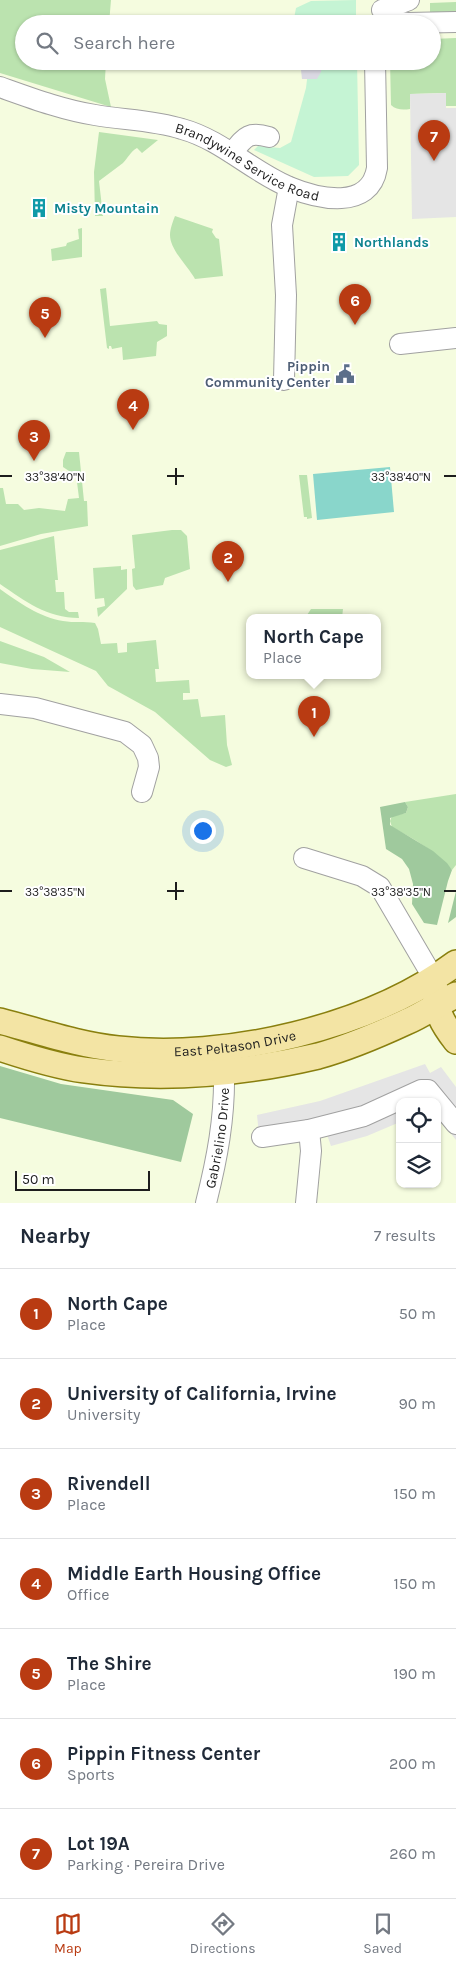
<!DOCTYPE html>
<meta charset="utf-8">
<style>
:root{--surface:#fff;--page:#f2f2f3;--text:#1f2937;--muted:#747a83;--line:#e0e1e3;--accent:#b93b12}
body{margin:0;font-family:Karla,sans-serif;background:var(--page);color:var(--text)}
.controls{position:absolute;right:15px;bottom:15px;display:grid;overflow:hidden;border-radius:10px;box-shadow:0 1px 4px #0004}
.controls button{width:45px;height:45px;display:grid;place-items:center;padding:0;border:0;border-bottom:1px solid var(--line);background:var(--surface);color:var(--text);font:25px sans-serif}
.scale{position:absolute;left:15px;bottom:12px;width:135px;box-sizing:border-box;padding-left:5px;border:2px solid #1d1d1d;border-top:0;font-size:14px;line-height:18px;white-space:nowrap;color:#1d1d1d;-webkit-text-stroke:4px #fff;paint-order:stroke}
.you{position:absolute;left:202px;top:830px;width:18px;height:18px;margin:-12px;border:4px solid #fff;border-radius:50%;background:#1a73e8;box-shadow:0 0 0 8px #1a73e833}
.badge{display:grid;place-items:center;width:32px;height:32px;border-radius:50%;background:var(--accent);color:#fff;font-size:16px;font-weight:700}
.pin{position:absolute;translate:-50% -41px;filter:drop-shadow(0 1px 2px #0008)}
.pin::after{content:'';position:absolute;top:26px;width:18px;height:15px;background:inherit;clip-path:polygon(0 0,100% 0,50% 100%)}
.popup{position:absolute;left:246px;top:614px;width:135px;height:65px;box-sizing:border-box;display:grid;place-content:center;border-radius:10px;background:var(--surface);filter:drop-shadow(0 1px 4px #0005);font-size:16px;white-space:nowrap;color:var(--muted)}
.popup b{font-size:19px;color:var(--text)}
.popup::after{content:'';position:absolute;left:50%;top:100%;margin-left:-10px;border:10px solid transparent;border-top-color:var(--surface)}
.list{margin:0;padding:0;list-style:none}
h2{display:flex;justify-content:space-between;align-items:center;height:65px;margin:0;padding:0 20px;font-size:21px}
h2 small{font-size:16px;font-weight:400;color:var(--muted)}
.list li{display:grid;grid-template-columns:32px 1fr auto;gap:15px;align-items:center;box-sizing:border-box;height:90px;padding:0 20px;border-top:1px solid var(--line)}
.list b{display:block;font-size:19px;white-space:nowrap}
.list p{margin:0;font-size:16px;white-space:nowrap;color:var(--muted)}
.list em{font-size:16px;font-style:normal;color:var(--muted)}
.icon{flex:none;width:28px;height:28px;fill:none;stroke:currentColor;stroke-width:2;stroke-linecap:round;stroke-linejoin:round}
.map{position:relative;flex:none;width:456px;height:1203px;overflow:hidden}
.search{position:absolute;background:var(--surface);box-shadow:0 1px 4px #0004;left:15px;right:15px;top:15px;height:55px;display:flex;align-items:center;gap:12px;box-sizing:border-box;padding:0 18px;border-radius:28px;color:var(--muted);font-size:19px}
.sheet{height:695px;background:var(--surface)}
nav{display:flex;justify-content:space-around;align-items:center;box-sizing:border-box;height:70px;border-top:1px solid var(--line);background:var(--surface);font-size:14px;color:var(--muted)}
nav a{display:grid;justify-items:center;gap:2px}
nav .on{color:var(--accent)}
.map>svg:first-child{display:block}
</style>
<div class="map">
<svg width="456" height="1203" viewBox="0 0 456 1203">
<rect width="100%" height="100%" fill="#eeede4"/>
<path fill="#f5fcdf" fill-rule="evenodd" d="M0,0H456V1203H0ZM24,24H432V61H24ZM250,618H378V676H250ZM400,1102H437V1184H400Z"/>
<path fill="#bbe3af" d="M0,0H111L109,24H24V61H106L105,79L111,107L0,73Z
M456,2V13L430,14V3Z
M456,38V106H446V93L410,94V109C403,110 396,110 391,105L390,61H432V39Z
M99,132L158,140L142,153L137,148C130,152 128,158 123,163C115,169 107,175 99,181L103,216H95L94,172Z
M175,216L213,229L212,232L216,238L219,239L223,276L195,279C188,266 170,250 170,235C170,229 173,221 175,216Z
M82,228V257L52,261L51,249L66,246L67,243L79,239L78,229Z
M106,288L110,326L157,321L159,324L167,325V336L157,342L156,356L123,360L122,347L112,349L111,346H109V349L107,348L100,289Z
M66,452H79L84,501H87L88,526L41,534L0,546V488H3L6,504H18L24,510L39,508L65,511L68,499L79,498L76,474L69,475V471L63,467V460Z
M299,475H307L312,518L307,519V517H304Z
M172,530H181L187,536L190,569L165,578L163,585L136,590L133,586L132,569L135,568L132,535Z
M54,536L58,580H55L56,592H64L65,609L69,612H78L79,618C47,618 25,601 0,584V550Z
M121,566V570L127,569V589L98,617L97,608L105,606L104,598L95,599L93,568Z
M0,589C18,602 41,618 63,621C74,623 84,621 95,623L98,629L101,644L117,643L118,653L127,652V643L156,640L159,669H155L156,682L189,680L190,693H183V700L198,699L201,717L225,715L227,745L232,765L226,767L210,760L155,712L108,686L96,671L0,627Z
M311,609H343L342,618H305Z
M0,641L44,657L70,672L32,669L0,663Z
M456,794V865L452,870C437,851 413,839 392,827L390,821L392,816L406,813L408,807L405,802Z"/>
<path fill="#9fc99d" d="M405,802L408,807L406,813L390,818V825L433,851L447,863L452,870L448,881L437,925L424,923L412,904L413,884L409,869L402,859L386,849L380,807Z
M456,891V917L448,923Z
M0,1066L61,1084L173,1100L193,1114L181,1162L0,1118Z"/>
<path fill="#c5f4d4" d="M356,0V24H293L296,8L311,1Z
M303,61H357L359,165L348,176L314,177L254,150L258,146L280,148L291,142L306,88L309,63Z"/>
<path fill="#89d6cb" d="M390,467L394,512L317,520L313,474Z"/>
<path fill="#e5e5e5" d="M446,93V108H456V217L412,219L410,94Z
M425,1064L430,1073L441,1067L456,1087V1140L437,1116V1102H400V1122L367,1136L331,1146L326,1132L260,1144L257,1115L320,1101Z"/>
<path fill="#dbd9e3" d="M300,61H323L321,72L317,79H302Z"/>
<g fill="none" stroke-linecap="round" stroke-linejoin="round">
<g stroke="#a1a1a1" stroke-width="22">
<g id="minor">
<path d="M382,10L409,0"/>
<path d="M384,20L407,23L456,22"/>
<path id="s1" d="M0,87C31,98 63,110 95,115C124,120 154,120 182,129C222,140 251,171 289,187C318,199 370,211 377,168L375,61"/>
<path d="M232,153C245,137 248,131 269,137"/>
<path d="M400,344L456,338"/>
<path d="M284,380L286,295L282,225L289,187"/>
<path d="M0,704L35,708L125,732L142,745L148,758L149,767L142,792"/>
<path d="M304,858L362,876L380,887L434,979"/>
<path d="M262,1137L309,1130L364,1116L421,1090H428L456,1124"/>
<path id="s2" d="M206,1203C217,1159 225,1118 224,1072"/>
<path d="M306,1203L311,1151L309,1130"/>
</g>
</g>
<g stroke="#897f0e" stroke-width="28">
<g id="major">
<path d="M435,989C436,1012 442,1023 456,1041"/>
<path id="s3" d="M0,1021C39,1031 78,1045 118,1049C225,1061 369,1028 456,963"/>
<path d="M0,1048C27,1057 56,1066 84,1070C162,1081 241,1074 318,1056C347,1048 378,1035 406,1022C423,1015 439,1003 456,995"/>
</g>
</g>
<use href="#minor" stroke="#fff" stroke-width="20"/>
<use href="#major" stroke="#f3e4a4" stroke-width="25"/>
</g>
<path fill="none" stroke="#1d1d1d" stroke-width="2" d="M176,468V485M0,476H12M167,476H184M444,476H456M176,882V900M0,891H12M167,891H184M444,891H456"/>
<defs>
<g id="building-bare" transform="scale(1.5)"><path d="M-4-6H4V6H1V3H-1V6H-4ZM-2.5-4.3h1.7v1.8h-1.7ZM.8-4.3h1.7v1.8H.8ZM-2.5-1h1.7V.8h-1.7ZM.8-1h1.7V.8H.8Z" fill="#0f9aa8" stroke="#fff" stroke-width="2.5" paint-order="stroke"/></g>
<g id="civic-bare" transform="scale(1.5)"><path d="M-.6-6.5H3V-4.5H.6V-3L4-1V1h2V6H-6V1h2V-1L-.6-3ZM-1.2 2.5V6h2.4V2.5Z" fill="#5c6f8a" stroke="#fff" stroke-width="2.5" paint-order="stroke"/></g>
</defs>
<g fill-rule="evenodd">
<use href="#building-bare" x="39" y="208"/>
<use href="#building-bare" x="339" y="242"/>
<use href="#civic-bare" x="345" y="374"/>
</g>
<g text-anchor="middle" stroke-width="4" stroke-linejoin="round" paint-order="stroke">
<g font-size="14" fill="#1d1d1d" stroke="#fff">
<text dy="5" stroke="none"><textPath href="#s1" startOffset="261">Brandywine Service Road</textPath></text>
<text dy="5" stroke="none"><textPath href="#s3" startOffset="239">East Peltason Drive</textPath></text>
<text dy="5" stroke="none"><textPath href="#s2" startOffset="66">Gabrielino Drive</textPath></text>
</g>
<g font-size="14" font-weight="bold" fill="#0d838f" stroke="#fff" text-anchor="start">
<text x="54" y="213">Misty Mountain</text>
<text x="354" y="247">Northlands</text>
</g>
<g font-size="14" font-weight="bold" fill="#4e5e75" stroke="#fff" text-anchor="end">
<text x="330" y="371">Pippin<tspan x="330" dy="16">Community Center</tspan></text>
</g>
</g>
<g font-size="12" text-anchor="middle" fill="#1d1d1d" stroke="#fff" stroke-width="4" stroke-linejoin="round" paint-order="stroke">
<text x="55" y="481">33°38'40"N</text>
<text x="401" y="481">33°38'40"N</text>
<text x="55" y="896">33°38'35"N</text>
<text x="401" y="896">33°38'35"N</text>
</g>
</svg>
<div class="controls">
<button><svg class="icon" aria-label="locate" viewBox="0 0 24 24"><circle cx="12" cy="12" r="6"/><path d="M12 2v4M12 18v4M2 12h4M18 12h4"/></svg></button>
<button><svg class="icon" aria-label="layers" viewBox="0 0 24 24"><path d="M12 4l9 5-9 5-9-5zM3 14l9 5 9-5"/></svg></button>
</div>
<div class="scale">50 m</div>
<div class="you"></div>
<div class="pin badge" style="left:314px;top:737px">1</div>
<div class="popup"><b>North Cape</b>Place</div>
<div class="pin badge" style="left:228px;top:582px">2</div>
<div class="pin badge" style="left:34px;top:461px">3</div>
<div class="pin badge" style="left:133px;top:430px">4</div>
<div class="pin badge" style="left:45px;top:338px">5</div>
<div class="pin badge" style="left:355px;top:325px">6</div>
<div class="pin badge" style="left:434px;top:161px">7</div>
<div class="search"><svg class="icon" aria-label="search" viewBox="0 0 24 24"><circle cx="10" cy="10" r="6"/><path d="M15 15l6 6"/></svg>Search here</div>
</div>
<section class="sheet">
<h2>Nearby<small>7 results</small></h2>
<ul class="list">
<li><span class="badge">1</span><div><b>North Cape</b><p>Place</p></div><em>50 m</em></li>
<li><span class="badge">2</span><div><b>University of California, Irvine</b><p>University</p></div><em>90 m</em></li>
<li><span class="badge">3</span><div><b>Rivendell</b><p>Place</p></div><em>150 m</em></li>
<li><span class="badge">4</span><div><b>Middle Earth Housing Office</b><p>Office</p></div><em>150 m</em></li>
<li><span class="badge">5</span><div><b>The Shire</b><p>Place</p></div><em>190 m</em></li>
<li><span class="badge">6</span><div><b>Pippin Fitness Center</b><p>Sports</p></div><em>200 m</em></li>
<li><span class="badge">7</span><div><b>Lot 19A</b><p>Parking · Pereira Drive</p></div><em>260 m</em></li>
</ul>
</section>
<nav>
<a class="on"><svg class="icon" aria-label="map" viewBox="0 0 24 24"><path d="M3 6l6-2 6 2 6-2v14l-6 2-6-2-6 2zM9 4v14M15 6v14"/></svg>Map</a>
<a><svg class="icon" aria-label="directions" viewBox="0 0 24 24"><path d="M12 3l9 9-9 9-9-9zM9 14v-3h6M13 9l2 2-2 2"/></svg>Directions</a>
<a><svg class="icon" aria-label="saved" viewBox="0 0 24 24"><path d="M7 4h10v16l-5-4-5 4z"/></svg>Saved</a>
</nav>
